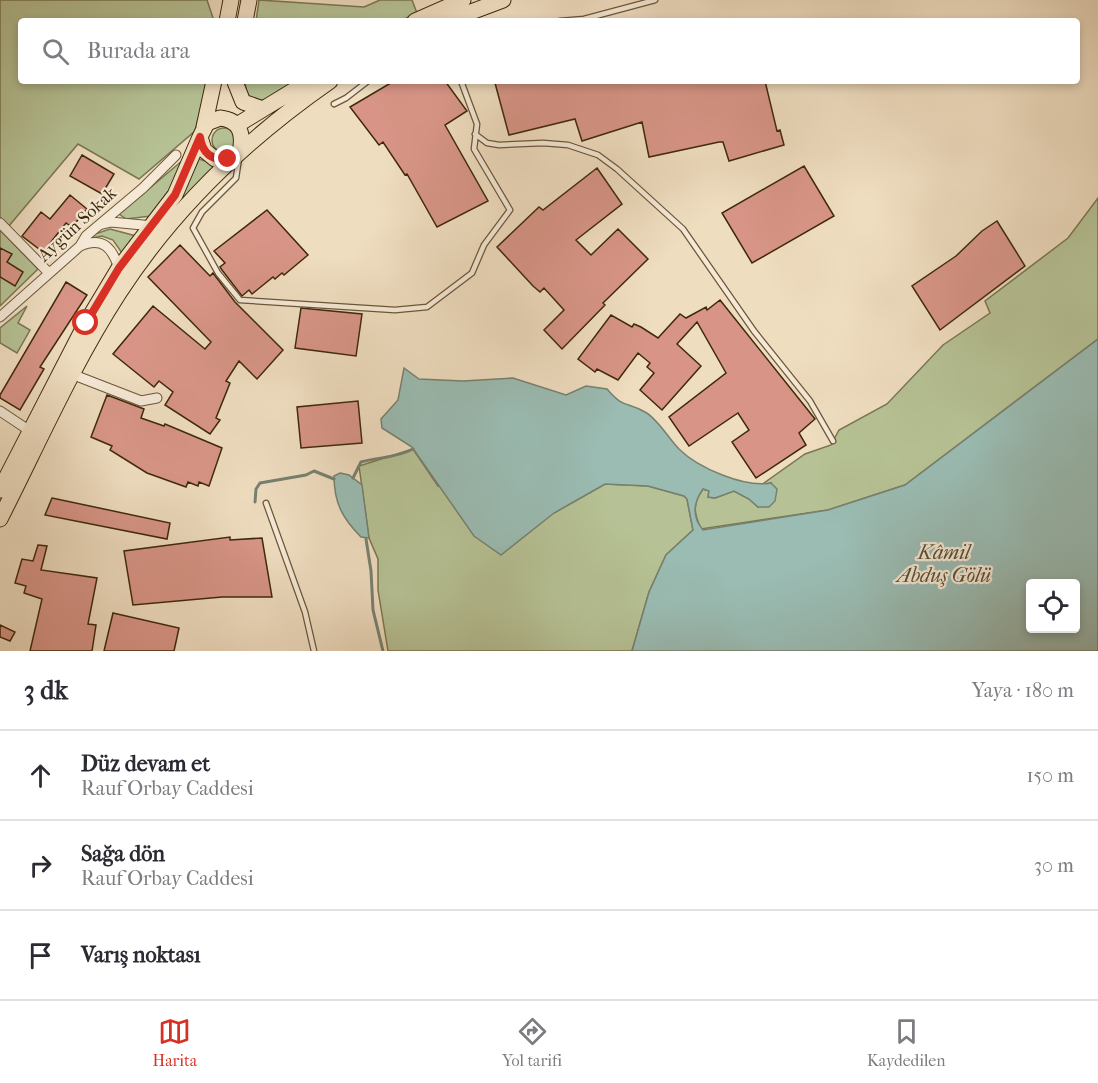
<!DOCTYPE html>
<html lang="tr">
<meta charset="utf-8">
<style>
:root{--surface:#fff;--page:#f2f2f3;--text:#2b2b33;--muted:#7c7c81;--line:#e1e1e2;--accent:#d93025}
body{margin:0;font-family:"IM FELL French Canon",serif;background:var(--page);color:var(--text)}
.controls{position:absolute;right:18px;bottom:18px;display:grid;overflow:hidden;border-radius:6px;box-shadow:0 3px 9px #0003}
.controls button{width:54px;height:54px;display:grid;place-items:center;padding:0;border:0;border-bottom:2px solid var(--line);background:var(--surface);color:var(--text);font:30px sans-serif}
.stop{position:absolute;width:18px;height:18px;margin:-14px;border:4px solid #d93025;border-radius:50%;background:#fff}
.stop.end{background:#d93025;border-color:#fff;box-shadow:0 2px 6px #0008}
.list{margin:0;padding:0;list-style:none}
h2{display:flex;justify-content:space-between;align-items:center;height:78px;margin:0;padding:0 24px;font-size:26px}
h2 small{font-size:20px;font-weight:400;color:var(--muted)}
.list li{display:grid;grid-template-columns:39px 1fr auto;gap:18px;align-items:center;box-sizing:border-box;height:90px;padding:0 24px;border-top:2px solid var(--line)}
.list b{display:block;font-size:22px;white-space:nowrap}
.list p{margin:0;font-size:20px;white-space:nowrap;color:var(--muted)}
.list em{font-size:20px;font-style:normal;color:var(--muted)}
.icon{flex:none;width:33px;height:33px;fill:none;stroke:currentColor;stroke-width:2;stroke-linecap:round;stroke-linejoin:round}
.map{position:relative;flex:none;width:1098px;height:651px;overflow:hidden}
.search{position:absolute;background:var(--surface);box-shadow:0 3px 9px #0003;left:18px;right:18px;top:18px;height:66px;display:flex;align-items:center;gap:15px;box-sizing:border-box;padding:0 21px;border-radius:6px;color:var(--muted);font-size:22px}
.sheet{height:348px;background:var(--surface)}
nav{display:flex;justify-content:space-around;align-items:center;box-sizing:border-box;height:84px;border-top:2px solid var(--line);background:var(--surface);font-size:16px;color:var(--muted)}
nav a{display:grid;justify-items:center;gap:3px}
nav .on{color:var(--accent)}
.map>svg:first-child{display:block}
</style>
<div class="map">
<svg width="1098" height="651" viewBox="0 0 1098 651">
<rect width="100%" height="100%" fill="#efddc0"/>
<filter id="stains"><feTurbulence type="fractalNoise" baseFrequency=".00333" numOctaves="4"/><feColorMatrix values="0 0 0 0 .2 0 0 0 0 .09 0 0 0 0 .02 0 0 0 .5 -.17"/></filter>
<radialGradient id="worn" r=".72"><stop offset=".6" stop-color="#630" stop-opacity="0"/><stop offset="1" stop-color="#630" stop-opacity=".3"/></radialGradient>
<path fill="#b6c295" stroke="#7a7650" stroke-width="1.5" d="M0,0H207L214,21H21V81H208L195,131L139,179L78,144L8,227L0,217Z
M259,0L364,7L380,0H412L417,13L400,21H256Z
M245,81H296C280,92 247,119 245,81Z
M212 140a12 12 0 1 1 24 0a12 12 0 1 1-24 0Z
M189,155L177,181L151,216L126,219L119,214Z
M199,159L217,165L176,208L87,334L183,194Z
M1098,198V339L905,485L828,510L701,529C694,513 692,504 703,489L709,491L708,497L715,498L734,491L749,499L758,507L771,483L761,485L805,454L831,445L839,430L887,404L943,345L990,313L985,301L1068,238Z
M110,229L136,236L122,253L113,240L102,236L92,238V235Z
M0,230L38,269L0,306Z
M27,306L18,323L30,330L17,353L0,343V328Z
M413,449L438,486L554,513L605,484L648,486L684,496L687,499L693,530L666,555L649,592L632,651H388L378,590V559L369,538L359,466Z"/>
<path fill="#9abcb3" stroke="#768170" stroke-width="1.5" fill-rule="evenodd" d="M1098,339V651H632L649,592L666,555L693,530L687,499L684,496L648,486L605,484L554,513L501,555L474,536L412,447L382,428L381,419L398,400L404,368L419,379L463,381L513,378L566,395L586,386L607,389C624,409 626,401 645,412C658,419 668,438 679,449C698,468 745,488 771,483L777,489L775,501L769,507H758L749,499L734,491L715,498L708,497L709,491L703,489C693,503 692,517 703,530L828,510L905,485ZM1030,584H1076V628H1030Z
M340,473L349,475L362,485L369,538L361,537C342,518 334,502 334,476Z"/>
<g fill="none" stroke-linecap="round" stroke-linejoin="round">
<path stroke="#768170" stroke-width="3" d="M353,478L361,462C379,457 396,458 413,449
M255,502L256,489L260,483L306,475L314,471L334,479
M366,539L371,571L373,610L383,651"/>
</g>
<path fill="#d89587" stroke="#3f290b" stroke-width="1.5" d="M394,81H445L467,111L445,125L488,201L437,227L407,174L405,175L383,142L379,145L350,107Z
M504,81H765L777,131L780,130L784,145L729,161L723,142H719L649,157L642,122L582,141L575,119L509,135L495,83Z
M82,155L114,174L102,194L70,176Z
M804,166L834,216L752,263L722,213Z
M597,168L622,204L576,240L591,255L618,229L648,259L603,303L605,305L562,349L544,330L564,310L544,288L540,292L533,286L497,247L539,207L543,210Z
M70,195L87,209L72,227L66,223L43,252L22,236L41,212L50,219Z
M267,210L308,255L284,275L282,273L275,279L273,277L252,294L249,290L242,296L222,270L220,267L225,263L214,251Z
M997,221L1025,266L940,330L912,286L956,256L982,231Z
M180,245L210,276L213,273L235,302L283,350L257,379L239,361L226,381L230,383L216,418L220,420L210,434L165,405L173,392L159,381L154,387L113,354L153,306L205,349L211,342L148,277Z
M0,248L12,254L7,262L23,272L15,286L0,277Z
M66,282L87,295L40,367L44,369L20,410L0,398V395Z
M720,300L815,419L799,433L806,445L756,478L732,442L749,430L738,413L689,446L669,417L726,373L697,322L677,344L701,366L662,410L640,390L654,373L647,367L650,363L638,353L618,380L597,369L595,372L578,359L611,315L632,327L634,324L641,327L658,338L680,314L686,318L706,307L707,310Z
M301,308L362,314L356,356L295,348Z
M107,395L144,409L141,418L164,426L165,424L222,448L209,486L199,482L198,486L188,482L186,487L147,473L110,450L112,446L91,437Z
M358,401L362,443L301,448L297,407Z
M52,498L170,523L167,539L45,515Z
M230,537V540L262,538L272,597H222L133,605L124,551Z
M38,545L47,546L41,570L97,578L88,624L96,625L92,651H30L42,599L24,593L26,586L15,583L22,559L33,561Z
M113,613L179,628L174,651H104Z
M0,625L15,632L10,641L0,637Z"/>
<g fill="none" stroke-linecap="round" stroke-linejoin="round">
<g stroke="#6b5638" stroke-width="7">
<path id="lane" d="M560,21L584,19L655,0
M334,104L346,98L368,81
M475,134L487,143L499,145L543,143L568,145L598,155L617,169L683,229L754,331L810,401L833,441
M239,158L236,178L202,212L193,228L218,273L240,300L395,310L427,307L472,273L484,245L510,210L474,149L477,124L461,81
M266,503L305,612L314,651"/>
</g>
<g stroke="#6b5638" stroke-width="11">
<path id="street" d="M0,223L49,273
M99,225L111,222L153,226
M80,246C103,236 112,248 119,268
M0,317L80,246L86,236L143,188L176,155
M74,375L141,401L157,398
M0,411L30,431"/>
</g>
<g stroke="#3f290b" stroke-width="17">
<path id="primary" d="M227,21L231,0
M245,21L249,0
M415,21L463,0
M447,21L503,0
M235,82L243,102L263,109
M237,125L309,81
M204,127L214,81
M235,157L215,159L204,150L200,137L207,123L220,118C240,120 244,134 240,152
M0,490L86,323L119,268L175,195L200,137
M0,519C38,444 73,364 119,293C174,208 248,138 330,81"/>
</g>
<use href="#lane" stroke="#f5e9d6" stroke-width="4.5"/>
<use href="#street" stroke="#f5e9d6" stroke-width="9"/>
<use href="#primary" stroke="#efddc0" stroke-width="15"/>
</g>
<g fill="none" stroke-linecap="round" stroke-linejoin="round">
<path stroke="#d93025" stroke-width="8" d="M86,323L119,268L175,195L200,137C202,153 212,161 228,159"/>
</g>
<g text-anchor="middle" stroke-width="4.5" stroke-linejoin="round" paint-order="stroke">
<g font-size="18" fill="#3f290b" stroke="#f5e9d6">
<text transform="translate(77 224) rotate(-43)" y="6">Aygün Sokak</text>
</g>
<g font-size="20" font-style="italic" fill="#564e35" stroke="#f5e9d6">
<text x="944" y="559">Kâmil<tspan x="944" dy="23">Abduş Gölü</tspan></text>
</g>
</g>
<rect width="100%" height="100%" filter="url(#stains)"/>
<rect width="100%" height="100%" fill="url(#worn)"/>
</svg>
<div class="controls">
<button><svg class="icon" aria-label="locate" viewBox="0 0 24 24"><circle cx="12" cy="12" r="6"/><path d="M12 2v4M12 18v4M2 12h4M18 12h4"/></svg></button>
</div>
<div class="stop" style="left:86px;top:323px"></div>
<div class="stop end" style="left:228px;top:159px"></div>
<div class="search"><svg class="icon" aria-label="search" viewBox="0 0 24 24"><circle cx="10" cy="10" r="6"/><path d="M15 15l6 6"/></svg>Burada ara</div>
</div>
<section class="sheet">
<h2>3 dk<small>Yaya · 180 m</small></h2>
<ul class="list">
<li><svg class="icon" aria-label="ahead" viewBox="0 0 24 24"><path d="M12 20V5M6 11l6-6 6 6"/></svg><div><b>Düz devam et</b><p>Rauf Orbay Caddesi</p></div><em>150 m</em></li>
<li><svg class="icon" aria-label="right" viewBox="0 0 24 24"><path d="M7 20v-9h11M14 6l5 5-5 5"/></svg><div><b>Sağa dön</b><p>Rauf Orbay Caddesi</p></div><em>30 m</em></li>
<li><svg class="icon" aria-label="arrive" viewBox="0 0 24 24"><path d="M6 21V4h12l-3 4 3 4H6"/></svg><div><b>Varış noktası</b></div></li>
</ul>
</section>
<nav>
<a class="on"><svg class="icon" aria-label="map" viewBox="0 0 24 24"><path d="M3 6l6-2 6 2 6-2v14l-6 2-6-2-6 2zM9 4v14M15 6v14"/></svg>Harita</a>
<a><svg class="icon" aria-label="directions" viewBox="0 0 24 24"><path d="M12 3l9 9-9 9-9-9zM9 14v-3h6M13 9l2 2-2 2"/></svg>Yol tarifi</a>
<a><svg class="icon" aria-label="saved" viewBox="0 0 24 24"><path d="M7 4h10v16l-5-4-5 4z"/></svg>Kaydedilen</a>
</nav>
